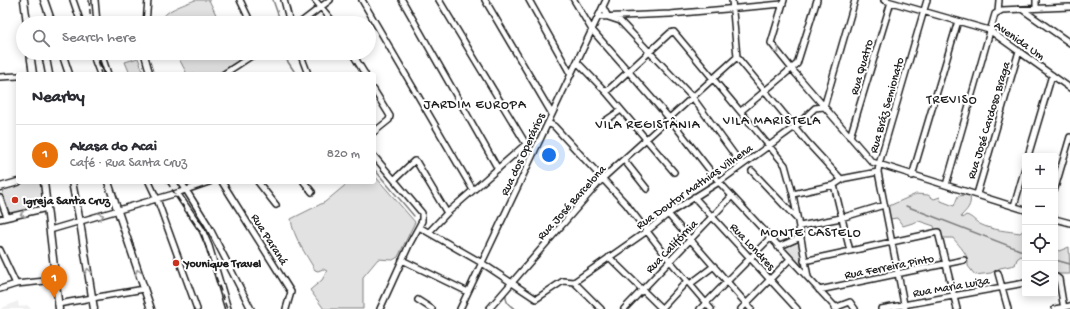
<!DOCTYPE html>
<meta charset="utf-8">
<style>
:root{--surface:#fff;--page:#f2f2f3;--text:#2b2b33;--muted:#7c7c81;--line:#e1e1e2;--accent:#b45309}
body{margin:0;font-family:"Gochi Hand",sans-serif;background:var(--page);color:var(--text)}
.controls{position:absolute;right:12px;bottom:12px;display:grid;overflow:hidden;border-radius:4px;box-shadow:0 2px 10px #0003}
.controls button{width:36px;height:36px;display:grid;place-items:center;padding:0;border:0;border-bottom:1px solid var(--line);background:var(--surface);color:var(--text);font:20px sans-serif}
.you{position:absolute;left:549px;top:155px;width:14px;height:14px;margin:-10px;border:3px solid #fff;border-radius:50%;background:#1a73e8;box-shadow:0 0 0 6px #1a73e833}
.badge{display:grid;place-items:center;width:26px;height:26px;border-radius:50%;background:var(--accent);color:#fff;font-size:13px;font-weight:700}
.pin{position:absolute;translate:-50% -33px;filter:drop-shadow(0 1px 2px #0008)}
.pin::after{content:'';position:absolute;top:21px;width:14px;height:12px;background:inherit;clip-path:polygon(0 0,100% 0,50% 100%)}
.list{margin:0;padding:0;list-style:none}
h2{display:flex;justify-content:space-between;align-items:center;height:52px;margin:0;padding:0 16px;font-size:17px}
h2 small{font-size:13px;font-weight:400;color:var(--muted)}
.list li{display:grid;grid-template-columns:26px 1fr auto;gap:12px;align-items:center;box-sizing:border-box;height:60px;padding:0 16px;border-top:1px solid var(--line)}
.list b{display:block;font-size:15px;white-space:nowrap}
.list p{margin:0;font-size:13px;white-space:nowrap;color:var(--muted)}
.list em{font-size:13px;font-style:normal;color:var(--muted)}
.icon{flex:none;width:22px;height:22px;fill:none;stroke:currentColor;stroke-width:2;stroke-linecap:round;stroke-linejoin:round}
.map{position:relative;flex:none;width:1070px;height:309px;overflow:hidden}
.search{position:absolute;background:var(--surface);box-shadow:0 2px 10px #0003;left:16px;top:16px;width:360px;height:44px;display:flex;align-items:center;gap:10px;box-sizing:border-box;padding:0 14px;border-radius:22px;color:var(--muted);font-size:15px}
.panel{position:absolute;background:var(--surface);box-shadow:0 2px 10px #0003;left:16px;top:72px;width:360px;height:112px;border-radius:4px}
.map>svg:first-child{display:block}
</style>
<div class="map">
<svg width="1070" height="309" viewBox="0 0 1070 309">
<rect width="100%" height="100%" fill="#fff"/>
<filter id="ink" filterUnits="userSpaceOnUse"><feTurbulence type="fractalNoise" baseFrequency=".025" numOctaves="2"/><feDisplacementMap in="SourceGraphic" scale="8" xChannelSelector="R" yChannelSelector="G"/><feConvolveMatrix kernelMatrix="1 2 1 2 8 2 1 2 1" color-interpolation-filters="sRGB"/></filter>
<g filter="url(#ink)">
<path fill="#f0f0f0" d="M18,301L19,307L27,305L31,309H0Z"/>
<path fill="#e2e2e2" stroke="#7f7f7f" d="M195,0H209L220,23H160C163,10 184,5 195,0Z
M176,53H235L238,61L217,74H187Z
M138,58L144,74H130L125,62Z
M374,175L415,222L398,257L393,260L378,259L363,277V309H324L310,290L322,280L327,271L323,269L318,271L315,270C306,254 293,237 291,219L325,202L349,182H374Z
M26,182H42L45,204L43,208L12,214L9,213L2,190Z
M916,194L928,195L934,199L940,197L941,201L954,206L958,196L967,195L970,196C972,205 967,210 961,216L962,218L966,215C972,216 976,223 982,225C992,230 1008,231 1020,233L1025,229V257L1021,256L1017,259L1015,265L1000,268L991,273L975,275L968,266C969,254 960,247 953,238H943L938,230H935L934,226L919,221L903,226L897,218L890,219C886,214 887,211 889,206Z
M799,238L803,266L801,268L781,247Z
M1069,247L1070,274H1055V248L1059,251Z"/>
<g fill="none" stroke-linecap="round" stroke-linejoin="round">
<path stroke="#7a7a7a" stroke-width="1.5" d="M273,0L281,23
M282,53L296,74
M374,169L414,216
M906,206L1025,252
M1055,260L1070,264
M506,291C505,301 507,304 515,309"/>
<g stroke="#1c1c1c" stroke-width="8">
<path id="minor" d="M73,0L81,23
M95,0L97,23
M240,0L251,23
M284,0L290,23
M315,0L334,23
M362,0L473,190
M402,0L498,169
M439,0L526,144L534,153
M485,0L552,114
M529,0L571,75
M574,0L592,30L670,119L719,182L837,309
M732,0L737,57L808,143L841,179L878,172
M784,0L771,43L796,74L872,162L1025,210
M884,0L989,30L1070,88
M603,7L608,17L620,21L693,98L742,165
M1036,8V0
M1023,10L1070,43
M998,12L999,0
M598,17L670,14L782,4
M146,23L148,0
M300,23L330,0
M92,53L100,74
M101,53L108,74
M144,53L150,74
M300,53L308,74
M352,53L365,74
M577,62L606,92L674,172
M224,74L256,53
M0,77L18,76
M374,90L390,116L389,120L374,132
M606,92L670,33L674,32L785,165L793,194L808,277
M741,111L797,64L817,0
M605,121L621,110
M548,123L554,126L626,204L670,261L711,309
M850,137L891,2
M374,156L422,213V221L410,243L380,309
M1028,156L1052,75
M624,160L647,189
M752,171L798,220
M912,176L958,21
M395,179L414,161H416L447,213
M149,182L157,199L197,309
M181,182L208,225L251,309
M222,182L291,292L286,309
M258,182L276,205
M304,182L312,192
M834,185L850,251
M946,185L995,14L1002,10L1070,7
M1055,188L1070,137
M177,193L202,230L209,246L228,309
M793,194L834,185L843,179
M977,194L1019,51
M694,197L797,309
M0,198L7,217
M1014,206L1025,168
M668,214L751,309
M0,219L47,208
M1055,219L1070,223
M800,226L841,218L884,205
M419,227L482,263L536,299L563,281L574,282
M50,230L177,193L209,182
M430,231L447,213L526,144
M778,247L801,237
M0,250L16,284
M609,257L662,309
M402,260L468,292
M804,261L938,232L957,309
M998,273L1008,309
M1055,276L1059,279L1064,309
M574,282L647,231L668,214L719,182L796,126L815,108L824,107L855,0
M574,282L601,309
M690,284L714,266
M0,289L16,284L55,280
M819,290L964,260
M418,300L432,309
M58,304L144,289
M834,308L850,302L855,309
M460,309L606,0
M489,309L602,179L737,57
M624,309L732,196
M661,309L687,281
M700,309L770,238
M741,309L790,259
M881,309L1025,283
M905,309L878,172L879,164L927,0
M1055,309L1070,306"/>
</g>
<g stroke="#1c1c1c" stroke-width="9">
<path id="major" d="M24,0L27,23
M44,0L52,23
M30,53L33,74
M45,53L49,74
M62,53L69,74
M44,182L59,309
M72,182L80,222L94,309
M108,182L151,309
M0,187L18,182"/>
</g>
<use href="#minor" stroke="#fff" stroke-width="5"/>
<use href="#major" stroke="#fff" stroke-width="6"/>
<path stroke="#1c1c1c" stroke-width="1.5" stroke-dasharray="6 3" stroke-linecap="butt" d="M89,0L91,23
M95,53L101,74
M167,182L201,233L227,309"/>
</g>
<defs><path id="oneway-chevron" d="M-2-3.5L2.5 0L-2 3.5" fill="none" stroke-width="1.6" stroke-linecap="round" stroke-linejoin="round"/></defs>
<g stroke="#999">
<use href="#oneway-chevron" transform="translate(777 51) rotate(52)"/>
<use href="#oneway-chevron" transform="translate(23 214) rotate(167)"/>
<use href="#oneway-chevron" transform="translate(101 216) rotate(-17)"/>
<use href="#oneway-chevron" transform="translate(88 271) rotate(-99)"/>
<use href="#oneway-chevron" transform="translate(138 272) rotate(-108)"/>
</g>
</g>
<g fill="#c8321e" stroke="#fff" stroke-width="1.5">
<circle cx="15" cy="200" r="4"/>
<circle cx="176" cy="263" r="4"/>
</g>
<g text-anchor="middle" stroke-width="4" stroke-linejoin="round" paint-order="stroke">
<g font-size="12" fill="#1c1c1c" stroke="#fff">
<text transform="translate(1020 40) rotate(35)" y="4">Avenida Um</text>
<text transform="translate(861 67) rotate(-74)" y="4">Rua Quatro</text>
<text transform="translate(886 105) rotate(-74)" y="4">Rua Bráz Semionato</text>
<text transform="translate(988 120) rotate(-73)" y="4">Rua José Cardoso Braga</text>
<text transform="translate(522 154) rotate(-65)" y="4">Rua dos Operários</text>
<text transform="translate(694 186) rotate(-35)" y="4">Rua Doutor Mathias Vilhena</text>
<text transform="translate(571 202) rotate(-48)" y="4">Rua José Barcelona</text>
<text transform="translate(270 239) rotate(58)" y="4">Rua Paraná</text>
<text transform="translate(671 246) rotate(-46)" y="4">Rua Califórnia</text>
<text transform="translate(753 246) rotate(47)" y="4">Rua Londres</text>
<text transform="translate(889 266) rotate(-11)" y="4">Rua Ferreira Pinto</text>
<text transform="translate(951 286) rotate(-10)" y="4">Rua Maria Luiza</text>
</g>
<g font-size="12" font-weight="bold" fill="#1c1c1c" stroke="#fff" text-anchor="start">
<text x="23" y="204">Igreja Santa Cruz</text>
<text x="184" y="267">Younique Travel</text>
</g>
<g font-size="13" letter-spacing="1" fill="#1c1c1c" stroke="#fff">
<text x="952" y="103">TREVISO</text>
<text x="475" y="108">JARDIM EUROPA</text>
<text x="772" y="124">VILA MARISTELA</text>
<text x="648" y="128">VILA REGISTÂNIA</text>
<text x="811" y="236">MONTE CASTELO</text>
</g>
</g>
</svg>
<div class="controls">
<button>+</button>
<button>−</button>
<button><svg class="icon" aria-label="locate" viewBox="0 0 24 24"><circle cx="12" cy="12" r="6"/><path d="M12 2v4M12 18v4M2 12h4M18 12h4"/></svg></button>
<button><svg class="icon" aria-label="layers" viewBox="0 0 24 24"><path d="M12 4l9 5-9 5-9-5zM3 14l9 5 9-5"/></svg></button>
</div>
<div class="you"></div>
<div class="pin badge" style="left:54px;top:298px;background:#e8710a">1</div>
<div class="search"><svg class="icon" aria-label="search" viewBox="0 0 24 24"><circle cx="10" cy="10" r="6"/><path d="M15 15l6 6"/></svg>Search here</div>
<section class="panel">
<h2>Nearby<small></small></h2>
<ul class="list">
<li><span class="badge" style="background:#e8710a">1</span><div><b>Akasa do Acai</b><p>Café · Rua Santa Cruz</p></div><em>820 m</em></li>
</ul>
</section>
</div>
